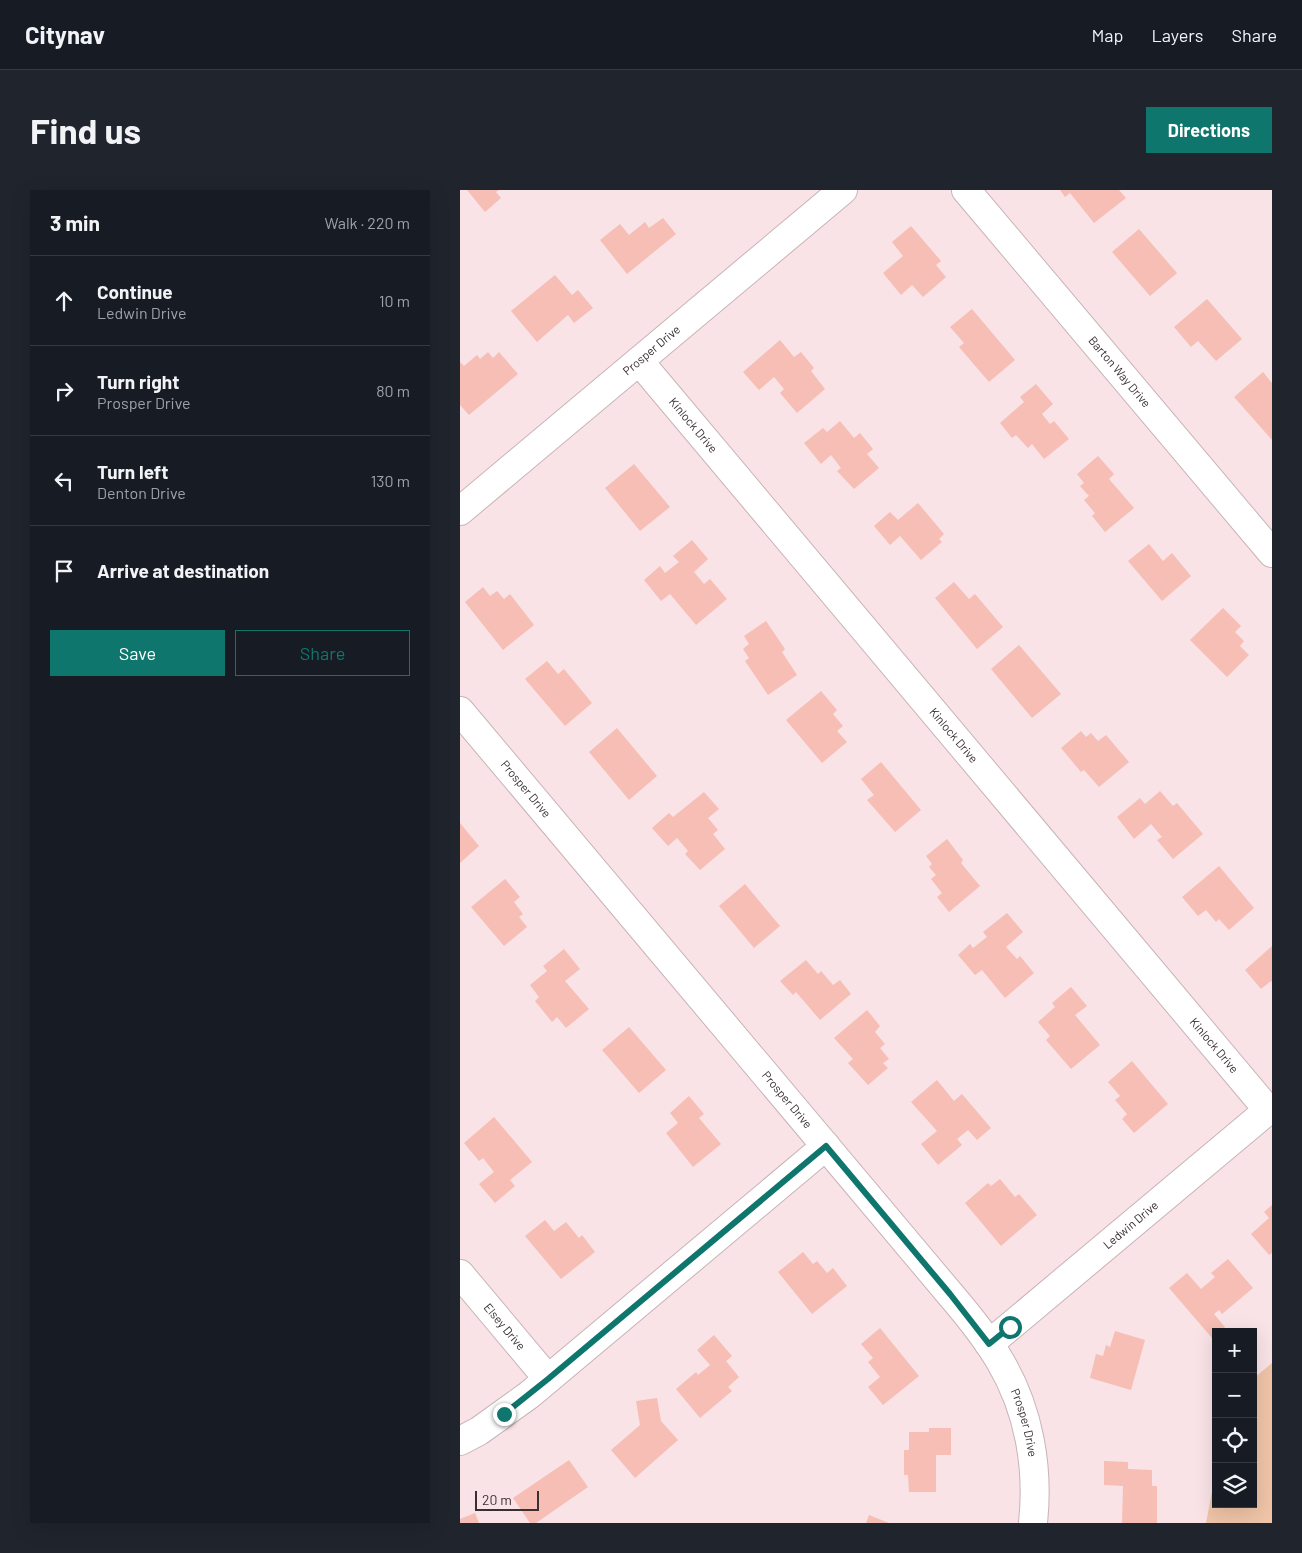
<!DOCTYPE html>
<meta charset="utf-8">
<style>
:root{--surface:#171b24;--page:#20242c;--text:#f1f3f6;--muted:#9ea1a6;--line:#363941;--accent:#0f766e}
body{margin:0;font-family:Barlow,sans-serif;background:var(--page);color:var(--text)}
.controls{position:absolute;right:15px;bottom:15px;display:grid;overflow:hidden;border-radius:0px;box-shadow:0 5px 20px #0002}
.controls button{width:45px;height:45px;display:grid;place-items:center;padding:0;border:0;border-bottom:1px solid var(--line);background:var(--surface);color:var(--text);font:25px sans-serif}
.scale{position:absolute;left:15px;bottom:12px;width:64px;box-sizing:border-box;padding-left:5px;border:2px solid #383032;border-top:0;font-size:14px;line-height:18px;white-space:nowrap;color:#383032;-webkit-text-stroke:4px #f9e3e7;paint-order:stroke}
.stop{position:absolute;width:15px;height:15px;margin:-11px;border:4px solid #0f766e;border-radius:50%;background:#fff}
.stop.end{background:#0f766e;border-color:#fff;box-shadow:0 1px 5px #0008}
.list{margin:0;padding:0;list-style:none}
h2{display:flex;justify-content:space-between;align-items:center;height:65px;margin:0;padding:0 20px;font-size:21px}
h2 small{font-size:16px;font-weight:400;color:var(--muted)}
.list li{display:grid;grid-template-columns:32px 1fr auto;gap:15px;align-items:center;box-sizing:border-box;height:90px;padding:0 20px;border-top:1px solid var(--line)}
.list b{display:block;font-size:19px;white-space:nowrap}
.list p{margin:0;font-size:16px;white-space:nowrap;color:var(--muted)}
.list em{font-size:16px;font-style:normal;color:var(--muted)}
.actions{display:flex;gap:10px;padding:15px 20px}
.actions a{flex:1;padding:11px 0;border:1px solid var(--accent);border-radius:0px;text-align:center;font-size:18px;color:var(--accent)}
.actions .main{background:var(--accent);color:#fff}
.icon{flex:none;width:28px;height:28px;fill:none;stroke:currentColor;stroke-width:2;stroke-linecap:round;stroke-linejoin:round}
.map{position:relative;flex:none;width:812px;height:1333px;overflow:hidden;border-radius:0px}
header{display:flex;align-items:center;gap:30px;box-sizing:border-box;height:70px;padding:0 25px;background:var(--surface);border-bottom:1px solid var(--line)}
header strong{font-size:24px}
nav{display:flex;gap:28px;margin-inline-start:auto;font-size:18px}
.intro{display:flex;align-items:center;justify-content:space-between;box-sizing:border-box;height:120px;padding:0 30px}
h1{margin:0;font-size:35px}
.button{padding:12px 22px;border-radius:0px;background:var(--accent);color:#fff;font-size:18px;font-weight:700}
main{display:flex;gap:30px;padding:0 30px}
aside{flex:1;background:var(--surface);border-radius:0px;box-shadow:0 5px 20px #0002}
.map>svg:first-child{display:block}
</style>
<header>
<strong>Citynav</strong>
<nav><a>Map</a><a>Layers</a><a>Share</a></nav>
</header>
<div class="intro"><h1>Find us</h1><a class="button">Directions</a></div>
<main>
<aside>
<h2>3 min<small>Walk · 220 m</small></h2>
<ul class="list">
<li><svg class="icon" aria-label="ahead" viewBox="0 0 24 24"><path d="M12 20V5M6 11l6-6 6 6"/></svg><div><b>Continue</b><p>Ledwin Drive</p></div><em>10 m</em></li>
<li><svg class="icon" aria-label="right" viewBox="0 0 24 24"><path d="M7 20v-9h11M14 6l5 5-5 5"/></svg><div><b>Turn right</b><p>Prosper Drive</p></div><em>80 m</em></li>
<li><svg class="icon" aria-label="left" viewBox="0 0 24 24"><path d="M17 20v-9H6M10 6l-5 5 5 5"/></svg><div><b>Turn left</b><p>Denton Drive</p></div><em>130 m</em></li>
<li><svg class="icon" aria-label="arrive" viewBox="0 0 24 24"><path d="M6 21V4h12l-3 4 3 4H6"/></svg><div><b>Arrive at destination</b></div></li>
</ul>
<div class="actions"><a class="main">Save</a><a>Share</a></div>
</aside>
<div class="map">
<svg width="812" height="1333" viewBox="0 0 812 1333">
<rect width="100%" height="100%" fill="#f9e3e7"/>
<path fill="#efc4a7" d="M812,1173V1333H746L756,1281V1314H793V1189Z"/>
<path fill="#f6beb4" d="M7,0H39L36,2L41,8L25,22Z
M600,0H659L666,8L634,33L610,3L605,7Z
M203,28L216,44L167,84L140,50L160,34L169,45L185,32L189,38Z
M451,36L481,71L476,75L486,87L463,107L452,95L441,105L423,83L443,66L432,52Z
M679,39L717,83L690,106L652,62Z
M95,85L112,105L118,100L133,118L114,133L108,125L77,152L51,121Z
M747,109L782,149L756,171L738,151L731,157L714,137Z
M512,119L555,170L529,192L499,157L504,153L490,137Z
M320,150L334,167L341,162L354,178L351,181L365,199L337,223L320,203L324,199L314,187L299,200L283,182Z
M28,162L33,168L39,162L58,184L9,225L0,215V172L4,176L17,165L20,169Z
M803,182L812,193V250L774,207Z
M576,194L593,214L582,224L590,234L594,231L609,249L584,269L572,254L568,258L556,245L552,248L540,233L564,212L560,207Z
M380,231L394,248L400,243L413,259L407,264L419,278L394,299L377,281L381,278L371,265L361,274L344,253L363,238L367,242Z
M638,266L654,284L649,289L674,318L645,342L632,326L635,323L624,310L629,306L620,296L624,293L617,284Z
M174,274L210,317L180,341L145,298Z
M458,313L484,344L479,349L482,352L461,370L440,346L430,355L414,336L430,322L438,330Z
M232,350L248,369L234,382L244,394L250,389L267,409L236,435L210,404L201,411L184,390L200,376L205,383L219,372L213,366Z
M689,354L703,371L712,363L731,386L702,411L668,371Z
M494,392L509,409L515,404L543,437L517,459L475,408Z
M23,397L30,406L37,401L44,409L50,404L74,435L43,460L5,412Z
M763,418L781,436L775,442L784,451L780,456L789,465L767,487L730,450Z
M306,431L325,459L322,462L337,485L308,505L285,471L289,468L283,459L289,454L284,446Z
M559,455L601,504L572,528L531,479Z
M87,471L98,484L104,479L132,513L105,536L65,489Z
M361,501L377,520L373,524L383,536L377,541L387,552L362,573L326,530Z
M157,538L197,586L169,610L129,562Z
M621,541L626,547L631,543L638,551L646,545L669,572L639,597L624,580L621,582L601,558Z
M421,572L461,620L435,642L407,610L414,605L401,589Z
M700,601L713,616L717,613L743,644L713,669L697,650L702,647L691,634L674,649L657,627L680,608L685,614Z
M244,602L259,619L248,628L258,640L253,644L265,659L240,680L225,664L228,661L217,648L208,656L192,638L209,623L213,627Z
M0,633L19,656L0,673Z
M487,649L503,670L501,673L520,696L489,722L477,707L482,703L471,689L476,685L469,677L472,674L466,666Z
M759,676L794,718L769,740L759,729L756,732L746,720L738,726L722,707Z
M45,689L60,707L54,712L63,724L59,727L67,737L44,756L11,717Z
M285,694L320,736L294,758L259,716Z
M547,723L563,742L546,757L557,769L560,766L574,783L545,808L522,780L515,785L498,765L510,754L513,758L527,747L523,742Z
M812,756V792L811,791L801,799L785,780Z
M104,759L120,779L105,791L129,819L106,838L97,827L92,832L75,811L79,807L70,795L87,781L83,776Z
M346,770L358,784L361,781L373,795L380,790L391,804L360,830L336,802L333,805L320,791Z
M611,797L627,816L615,825L640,855L611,879L586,850L590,846L578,832L595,817L592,813Z
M407,820L420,836L415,842L425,854L420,858L429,869L423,873L428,878L408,895L388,873L393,869L374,848Z
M169,837L206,880L179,903L142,860Z
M672,871L708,914L674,943L662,929L667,924L655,910L660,906L648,892Z
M477,890L494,911L502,904L531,938L517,950L508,940L497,949L502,955L478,975L461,954L477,941L451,912Z
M229,906L244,924L239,928L261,954L233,977L206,943L218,933L210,923Z
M34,927L72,972L50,990L55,996L35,1013L19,994L34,982L23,968L19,971L4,953Z
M540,989L555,1007L559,1004L577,1025L541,1056L505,1013L528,993L531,996Z
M812,1015V1063L809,1065L791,1044L809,1028L804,1022Z
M85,1030L94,1041L106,1032L119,1048L122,1045L135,1062L101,1089L65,1046Z
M343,1062L353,1074L357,1071L367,1083L373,1078L387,1096L352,1124L318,1082Z
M768,1069L793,1098L762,1124L759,1120L754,1124L765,1137L760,1142H756V1145L752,1148L709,1098L727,1083L741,1099L755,1087L751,1083Z
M420,1138L459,1186L423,1215L408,1197L420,1187L408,1172L413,1168L401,1154Z
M655,1141L685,1150L671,1200L630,1188L636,1164L643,1166L646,1155L650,1157Z
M254,1145L272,1166L266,1171L279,1187L268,1197L272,1201L240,1228L216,1199L236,1182L238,1185L250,1175L237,1160Z
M197,1208L201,1231L218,1250L175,1288L151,1260L180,1235L176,1211Z
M469,1238H491V1265H476V1302H449L448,1285H444V1260H449V1242H469Z
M109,1270L128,1297L76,1333H70L53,1308Z
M644,1271L668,1272V1279L692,1280V1296H697V1333H662L663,1296L644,1295Z
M15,1323L19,1333H0V1329Z
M409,1325L429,1333H406Z"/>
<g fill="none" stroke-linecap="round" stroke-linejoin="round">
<g stroke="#c8b3b7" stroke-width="30">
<g id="minor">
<path id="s1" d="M506,0L812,363"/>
<path id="s2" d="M179,171L808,920"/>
<path id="s3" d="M0,321L383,0"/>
<path id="s4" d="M0,521L490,1104C508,1125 526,1147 540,1171C569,1220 579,1277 573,1333"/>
<path id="s5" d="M0,1084L88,1189"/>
<path id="s6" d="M529,1154L812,917"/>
<path d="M0,1251L19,1241L69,1205L366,956"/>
</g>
</g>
<use href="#minor" stroke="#fff" stroke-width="28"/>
</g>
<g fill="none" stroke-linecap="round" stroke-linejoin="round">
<path stroke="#0f766e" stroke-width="6" d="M44,1224L88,1189L366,956L490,1104L529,1154L550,1137"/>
</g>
<g text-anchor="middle" stroke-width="4" stroke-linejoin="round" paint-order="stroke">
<g font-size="12" fill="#383032" stroke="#f9e3e7">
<text dy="4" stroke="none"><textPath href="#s3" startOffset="250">Prosper Drive</textPath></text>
<text dy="4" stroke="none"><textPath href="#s1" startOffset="238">Barton Way Drive</textPath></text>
<text dy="4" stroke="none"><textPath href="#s2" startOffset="84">Kinlock Drive</textPath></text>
<text dy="4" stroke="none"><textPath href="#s2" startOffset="489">Kinlock Drive</textPath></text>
<text dy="4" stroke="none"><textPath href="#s4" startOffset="102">Prosper Drive</textPath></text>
<text dy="4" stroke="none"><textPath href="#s2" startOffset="894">Kinlock Drive</textPath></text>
<text dy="4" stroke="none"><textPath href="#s4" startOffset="508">Prosper Drive</textPath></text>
<text dy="4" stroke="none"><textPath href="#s6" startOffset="185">Ledwin Drive</textPath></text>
<text dy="4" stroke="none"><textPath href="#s5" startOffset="69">Elsey Drive</textPath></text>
<text dy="4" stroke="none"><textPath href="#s4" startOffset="912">Prosper Drive</textPath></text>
</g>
</g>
</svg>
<div class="controls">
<button>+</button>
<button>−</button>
<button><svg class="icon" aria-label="locate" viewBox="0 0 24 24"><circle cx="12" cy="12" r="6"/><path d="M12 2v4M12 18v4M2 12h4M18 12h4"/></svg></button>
<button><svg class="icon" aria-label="layers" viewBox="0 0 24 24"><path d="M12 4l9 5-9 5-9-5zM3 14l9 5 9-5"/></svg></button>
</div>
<div class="scale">20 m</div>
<div class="stop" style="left:550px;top:1137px"></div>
<div class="stop end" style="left:44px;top:1224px"></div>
</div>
</main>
